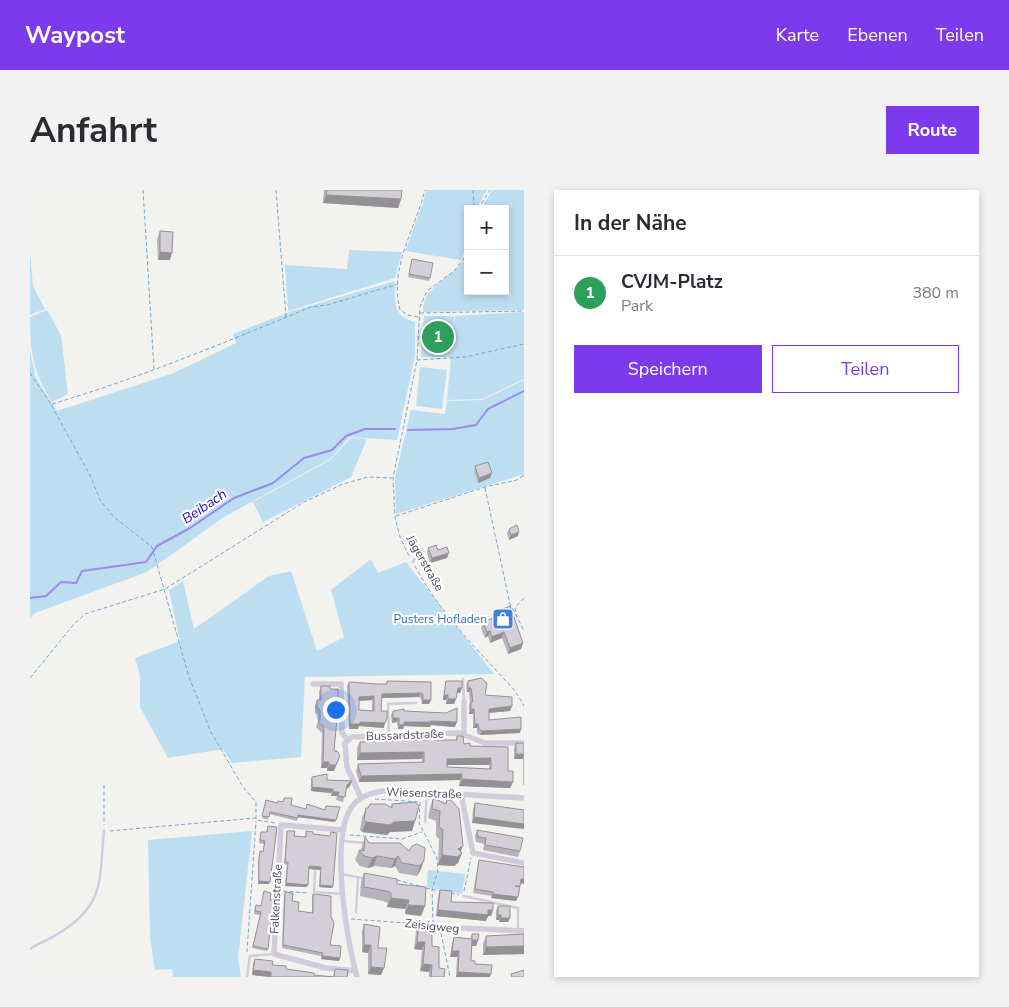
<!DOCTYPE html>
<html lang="de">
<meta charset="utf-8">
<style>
:root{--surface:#fff;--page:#f2f2f3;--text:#2b2b33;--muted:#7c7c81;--line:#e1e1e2;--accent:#7c3aed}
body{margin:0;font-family:"Nunito Sans",sans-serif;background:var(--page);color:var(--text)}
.controls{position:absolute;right:15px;top:15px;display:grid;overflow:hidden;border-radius:0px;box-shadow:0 2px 8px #0003}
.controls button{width:45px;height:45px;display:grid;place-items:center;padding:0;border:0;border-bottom:1px solid var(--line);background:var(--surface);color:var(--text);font:25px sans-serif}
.you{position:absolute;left:305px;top:519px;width:18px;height:18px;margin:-12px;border:4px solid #fff;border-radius:50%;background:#1a73e8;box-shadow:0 0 0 8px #1a73e833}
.badge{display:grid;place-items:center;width:32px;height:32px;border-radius:50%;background:var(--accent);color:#fff;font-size:16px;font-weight:700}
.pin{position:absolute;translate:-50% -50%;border:2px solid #fff;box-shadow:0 1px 5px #0006}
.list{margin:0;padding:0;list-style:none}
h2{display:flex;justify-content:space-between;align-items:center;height:65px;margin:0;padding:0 20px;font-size:21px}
h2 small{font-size:16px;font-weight:400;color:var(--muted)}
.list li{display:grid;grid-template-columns:32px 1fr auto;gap:15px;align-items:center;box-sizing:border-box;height:75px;padding:0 20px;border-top:1px solid var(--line)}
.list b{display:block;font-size:19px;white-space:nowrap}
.list p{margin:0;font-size:16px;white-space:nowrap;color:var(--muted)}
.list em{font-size:16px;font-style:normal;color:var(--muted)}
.actions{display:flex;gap:10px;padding:15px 20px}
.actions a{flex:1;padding:11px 0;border:1px solid var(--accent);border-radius:0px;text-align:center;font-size:18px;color:var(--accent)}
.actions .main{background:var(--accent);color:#fff}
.map{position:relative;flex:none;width:494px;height:787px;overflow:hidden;border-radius:0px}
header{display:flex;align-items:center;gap:30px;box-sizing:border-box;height:70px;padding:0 25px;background:var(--accent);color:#fff}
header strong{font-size:24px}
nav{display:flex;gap:28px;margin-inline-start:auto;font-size:18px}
.intro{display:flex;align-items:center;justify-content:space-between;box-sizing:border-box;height:120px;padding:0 30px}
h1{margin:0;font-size:35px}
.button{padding:12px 22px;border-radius:0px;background:var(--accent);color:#fff;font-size:18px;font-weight:700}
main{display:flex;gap:30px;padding:0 30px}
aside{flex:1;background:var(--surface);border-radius:0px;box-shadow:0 2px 8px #0003}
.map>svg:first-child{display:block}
</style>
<header>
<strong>Waypost</strong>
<nav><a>Karte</a><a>Ebenen</a><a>Teilen</a></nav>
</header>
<div class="intro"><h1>Anfahrt</h1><a class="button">Route</a></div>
<main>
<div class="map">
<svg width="494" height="787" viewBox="0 0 494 787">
<rect width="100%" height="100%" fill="#f2f2ef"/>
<path fill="#bddef0" d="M396,0H457L446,19H438V52L431,70L375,61L393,13Z
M462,0H494V120L393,122C392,94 428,87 438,64V101H475V19H451Z
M319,60L372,62L365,88L258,121L255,75L317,79Z
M0,62L3,96L15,119L0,125Z
M365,91C366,113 361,125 385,132V166L367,250L320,247L300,269L194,327L117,382L5,423L0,428V162L6,188L27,221L144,183L206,153L203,144L262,121Z
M17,120L31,145L38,204L22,212C3,180 0,164 0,127Z
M494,122V189L452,209L417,210L425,126Z
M394,126H424L422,167H391Z
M390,177L417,180L412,219L386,216Z
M494,190V288L491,285L366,324L365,288L381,220L415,224L417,211L452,210Z
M321,248L337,249L321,287L233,332L223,312L300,270Z
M341,369L348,383L376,372L464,484L275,487L271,567L202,573L193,559L138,568L110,517V486L105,468L150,451L139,400L153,391L164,439L239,386L261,381L287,461L314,447L301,400Z
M222,641L208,768L211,787H143L142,779L125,780L120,747L118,650Z
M398,680L435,684L432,704L397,697Z"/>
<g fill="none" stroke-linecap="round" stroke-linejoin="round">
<path stroke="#9a89ee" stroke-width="2" d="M378,240L423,239L446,235L458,219L494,201
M0,408L16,406L31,392L46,393L52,381L116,372L127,356L160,338L204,308L243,293L274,268L302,260L316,246L335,239H365"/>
<path stroke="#74a5cf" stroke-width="1" stroke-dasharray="4 2.5" stroke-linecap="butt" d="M113,0L124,179
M246,0L256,127
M443,0L444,19
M448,19L460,0
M390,123L494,121
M388,127L378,125L370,120C359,77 385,40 395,0
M387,170L435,167L494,154
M0,183L19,211L61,287L70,310L84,327L122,357L159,487L181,542L213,597L226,612V630L245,633
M22,214C110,188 196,152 281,117L297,115L368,94
M455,298L480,414L486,425
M366,326L455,297L487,290L494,285
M379,366L370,347L365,327L363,288L387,170L390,117L397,101L424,81L433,70L438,59
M385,376C410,424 450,462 486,502L494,516
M494,408L485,418L486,425L494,441
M0,488L44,434L55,424L135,399L274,312L313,294L338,287L362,288
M74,595V635
M345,609L389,612
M390,612L389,633L407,668L408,681L402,699L403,733
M80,641L225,628
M320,645L372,649L392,642
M367,690L393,697
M396,698L410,701
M253,701L279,703
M434,701L441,668
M421,703L429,705
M321,729L405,735
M411,743L420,787
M217,762L226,631"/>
<path stroke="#d2cbdc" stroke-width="2.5" d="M383,372L388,362L392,361
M433,489L434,511
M359,546L358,514L386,513
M395,632L397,603
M313,651L335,653
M285,682L284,702L312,704
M312,684L336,689
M434,706L488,718V740
M326,722L328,689
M0,759C11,752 23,748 34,740C76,712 69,686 74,641
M217,787L220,766L242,764"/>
<path stroke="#d2cbdc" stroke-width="5.5" d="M283,494H311L312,543L318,550
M434,544V512
M431,604L443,663L494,673
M331,608L317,577L315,553L322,547L429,543L455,553H494
M314,640L251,635L244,764L296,778L325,781
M410,737L494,741
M327,787C317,751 298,643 324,614C333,604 346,602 359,600L494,608"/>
</g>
<path fill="#b6b2b9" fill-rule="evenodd" d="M294,0H372L371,9L368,18L293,13Z
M130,41L140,70H128L127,49Z
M382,69L400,88L399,91L378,87Z
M445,276L460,288L448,293L444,281Z
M479,339L488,346L479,350L477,343Z
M398,358L408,360L417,368L400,373L397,363Z
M466,422L491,459L478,464L472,448L460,453L458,446L455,448L451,438L453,432L464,427Z
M357,491L401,492V510L399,514H392L391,509L389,507L352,508L351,521L354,538L329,536L328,539H319L317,496L319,492L347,494H356ZM342,510V521L329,520V511Z
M416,491L430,503H427L424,514H416V510H413L415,496Z
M438,491L455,505L482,516L480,521L459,523V530L490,543L450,545L447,543V538H443V524H439V516L440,512L439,502H437L436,495Z
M291,496L303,522L304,581H297V578H291L292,543L286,537L288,531V526L285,522V516L287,510H289V502Z
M363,521H374L425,537L401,535L400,537L374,536L373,539H368L367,532L362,533L361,525Z
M399,546L405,550H426L427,546L434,554L440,556L478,557V581L483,592L480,598L429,596L430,590L329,592L326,581L328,574L392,572V569L327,570V558L330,552L398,550ZM417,575H459V579L417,577Z
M486,553H494V595H493V569H484V558Z
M282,587L297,590L322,591L320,596L316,599L313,612L306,610L307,606H301V603L281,601V591Z
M403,608L415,613L417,610L433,656L430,662L432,663L428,673L424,676L408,675L409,649L406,646V631L398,628L400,618Z
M236,610L276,619L305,632L268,627L267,631L239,624L238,630L232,628Z
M445,613L494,620L442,633L443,619Z
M362,614L385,631L382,641L360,642L357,645L332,642L330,640L332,628L336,618L361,617Z
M238,636L239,694H228V671L230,661L233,662L234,654L229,653L231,642H236Z
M447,640L490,661L488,667L453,660L454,654L446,652L445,646Z
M257,641L264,646L275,647L276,641L283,644L300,646L301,642L303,696L302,698L289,697L290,680L279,679L277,697L255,696L257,675L254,674Z
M335,647L339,653L379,661L394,670L391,679L387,686L369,683L365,676L361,678L344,676L338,678L330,676L325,670L329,660H331L332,656Z
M449,670L490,693L486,711L461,708L462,706L443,703L448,674Z
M334,683L367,694L391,726L375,724V719L357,717L358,713L353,711L330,706L331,692Z
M410,700L421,712L463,720L461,726H458L456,731L406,726L408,706Z
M234,701L240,710L238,759L237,761L222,758L230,725L224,724L225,717L226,715L231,716Z
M255,702L262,711L268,721L282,723V707L283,704L300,755L310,768L309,771L291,769V766L252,758L254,706Z
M468,716L478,732H469V730H466V721Z
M389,733L402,756L409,778L414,787H399V782L390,781L392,760L384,759L386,741Z
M334,734L348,758L351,785L338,784V763L332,762V741Z
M442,744L448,750L446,756H442L441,770L460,787H426L427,767H420L422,753L424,747L440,749Z
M494,744V764L453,765V754L456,746Z
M225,769L256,779L284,785L303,787L305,779L317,787H240L222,785L223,773Z"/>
<path fill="#949196" d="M296,5L371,9L368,18L293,13Z
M130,62L142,63L140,70H128Z
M462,283L460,288L448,293L449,288Z
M489,342L488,346L479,350L481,345Z
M419,363L417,368L400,373L402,368Z
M460,441L458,446L455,448L457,442Z
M474,442L472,448L460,453L462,447Z
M493,453L491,459L478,464L480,458Z
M428,498H432L430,503H426Z
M438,498H441L439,502H437Z
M390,503L389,507L351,508L352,504Z
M414,505H418L416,510H413Z
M344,506L342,510L327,511L329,507Z
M418,509H426L424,514H416Z
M393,510H401L399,514H392Z
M482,516L480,521L457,523L459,519Z
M441,519H444L443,524H439Z
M363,528H369L367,532L362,533Z
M401,531L427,532L425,537L401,535L400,537L374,536L373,539H368L369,535L374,532Z
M330,532L355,533L354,538L329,536L328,539H319L320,534Z
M445,534H448L447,538H443Z
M491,539L490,543L450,545L452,541Z
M394,562L392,569L327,570L330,563Z
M486,564H494L493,569H484Z
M310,566L304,581H297L299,575Z
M461,568L459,575H415L417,569Z
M293,572H299L297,578H291Z
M432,584L430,590L329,592L331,586Z
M432,589L483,592L480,598L429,596Z
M322,591L320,596L316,600L317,595Z
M282,597L303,599L301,603L281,601Z
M303,602H309L307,606H301Z
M268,625L306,630L305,632L267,627Z
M444,627L494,634V639L442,633Z
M385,631L382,641L360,642L357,645L332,642L336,632Z
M433,656L429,665L432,663L428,673L424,676L408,675L412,665L428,659Z
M347,666L344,676L338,678L342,668Z
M368,666L365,676L361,678L365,669Z
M394,670L391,679L387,686L390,676Z
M279,676L291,677L290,680L278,679Z
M491,689H494V694L489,693Z
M229,691L240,692L239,694H228Z
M256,693L278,695L277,697L255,696Z
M290,695L303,696L302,698L289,697Z
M463,704L488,707L486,711L461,708Z
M361,708L379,710L375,719L357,717Z
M378,715L395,716L391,726L375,724Z
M408,720H463L461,726H458L456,731L406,726Z
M468,725H471L469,730H466Z
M471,728H480L478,732H469Z
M442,750H448L446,756H440Z
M387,752H395L392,760L384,759Z
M334,755H341L338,763L332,762Z
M494,756V764L453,765L456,757Z
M422,761H429L427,767H420Z
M292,766L310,768L309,771L291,769Z
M393,774L402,775L399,782L390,781Z
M341,777L354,778L351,785L338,784Z
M223,780L241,782L240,787L222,785Z
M428,782L461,784L460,787H426Z"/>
<path fill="#d4cfd7" stroke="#949196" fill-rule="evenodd" d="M297,0H372L371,9L296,5Z
M130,41L143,42L142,63L130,62Z
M382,69L403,73L400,88L379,84Z
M458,272L462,283L449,288L445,276Z
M487,335L489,342L481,345L479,339Z
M406,355L408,360L417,357L419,363L402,368L398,358Z
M480,416L493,453L480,458L474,442L462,447L460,441L457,442L453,432L468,426L466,422Z
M451,488L457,493L455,505L482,507V516L459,519V530L491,527V539L452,541L449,539L448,534H445L444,519H441V512H443L441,498H438V491Z
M357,491L401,492V510H393V504L390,503L352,504L351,521H357V528L355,533L330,532V534H320L319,492L347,494H357ZM344,506V521L329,520V507Z
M416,491H432V498H428L426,509H418V505H414Z
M291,496H300V499H308V510H305L306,517H303V525L307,528L304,561H307L310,566L306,575H299V572H293L294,537L288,532L290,530V520L287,517V510H291Z
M427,518V532L401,531V532H374V535H369V528H363V521L374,519V521L416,523Z
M399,546H405V550H427V546H433L434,554L440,553V556L478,557V581H483V592L432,589V584L331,586L328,574L394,572V562L330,563V552L399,550ZM461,568V579L417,577V569Z
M486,553H494V564H486Z
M297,584V590L322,591L317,595L315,607L308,606L309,602H303V599L282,597V587Z
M254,608H262L261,615L276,619L277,614L295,620L296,616L310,617L306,630L268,625V628L240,622L239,627L232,626L236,610L247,613L248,611L253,612Z
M403,608L416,614L417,610H421L429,619L433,656L428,659L432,663L427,667L412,665L413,640L409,636L410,621L402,619Z
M385,612L389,616L385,631L364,632L360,635L336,632L334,630L336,618H338L340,614H355L362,618V614Z
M445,613L494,620V634L444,627Z
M238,636L247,637L240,692L229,691V669L230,661L233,662L235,651L230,650L231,642H237Z
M447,640L493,648L490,661L455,655L456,648L448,647Z
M257,641H265L264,646L276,647V641L283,642V644L300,646L301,642L307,643L303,696L290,695L291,677L279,676L278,695L256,693L258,672H255Z
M335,647L339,653H370L379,661L382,656L387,654L395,658L394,670L390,676L372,673L368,666L365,669L347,666L342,668L334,666L329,660L334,661Z
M449,670L494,677V689H491L490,696H485L490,697L488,707L463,704V702L445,699Z
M334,683L367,689V694L396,697L395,716L378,715L379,710L361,708V703L357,701L334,697Z
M410,700L422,701L421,712L463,713V720H458V725L408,720Z
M234,701L241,703L240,710H243L238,759L223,756L231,722L225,721L226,715L231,716Z
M255,702L263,703L262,711L269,712L268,721L283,723V704L301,706V727L304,733L300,755L311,756L310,768L292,766L293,763L253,755Z
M468,716H480V728H471V725H468Z
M389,733L402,735V756L409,757V778L415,779L414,787H401L402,775L393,774L395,752H387Z
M334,734L350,737L348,758H357L354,778L341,777V755H334Z
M442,744H449L448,750H442L441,770L445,771V774L462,775L461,784L428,782L429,761H422L424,747L442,749Z
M494,744V756L456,757V746Z
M225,769L243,771L242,775L256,776V779L284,783V785L304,787L305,779L318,780L317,787H241V782L223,780Z
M494,780V787H482L481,784Z"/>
<defs>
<g id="shop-square" transform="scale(1.125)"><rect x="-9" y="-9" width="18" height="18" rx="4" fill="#3f7fe0" stroke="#fff"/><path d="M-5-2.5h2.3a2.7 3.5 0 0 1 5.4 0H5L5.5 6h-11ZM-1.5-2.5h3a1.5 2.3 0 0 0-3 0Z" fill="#fff"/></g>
</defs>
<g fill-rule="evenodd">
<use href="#shop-square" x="473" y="429"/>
</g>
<g text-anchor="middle" stroke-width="4.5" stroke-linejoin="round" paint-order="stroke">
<g font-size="12" fill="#50475d" stroke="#fff">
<text transform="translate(395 373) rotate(60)" y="4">Jägerstraße</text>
<text transform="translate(375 545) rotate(-2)" y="4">Bussardstraße</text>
<text transform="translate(394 603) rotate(2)" y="4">Wiesenstraße</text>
<text transform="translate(246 709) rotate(-87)" y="4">Falkenstraße</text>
<text transform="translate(402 736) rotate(6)" y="4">Zeisigweg</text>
</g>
<g font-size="12" fill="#366cbe" stroke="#fff" text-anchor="end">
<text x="457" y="433">Pusters Hofladen</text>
</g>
<g font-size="14" font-style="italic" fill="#2509ad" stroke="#fff">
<text transform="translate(174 316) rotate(-34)" y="5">Beibach</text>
</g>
</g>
</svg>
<div class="controls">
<button>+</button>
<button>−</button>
</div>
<div class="you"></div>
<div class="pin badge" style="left:408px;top:147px;background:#2e9e5b">1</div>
</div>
<aside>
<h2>In der Nähe<small></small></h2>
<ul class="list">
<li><span class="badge" style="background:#2e9e5b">1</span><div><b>CVJM-Platz</b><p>Park</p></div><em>380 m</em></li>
</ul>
<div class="actions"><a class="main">Speichern</a><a>Teilen</a></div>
</aside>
</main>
